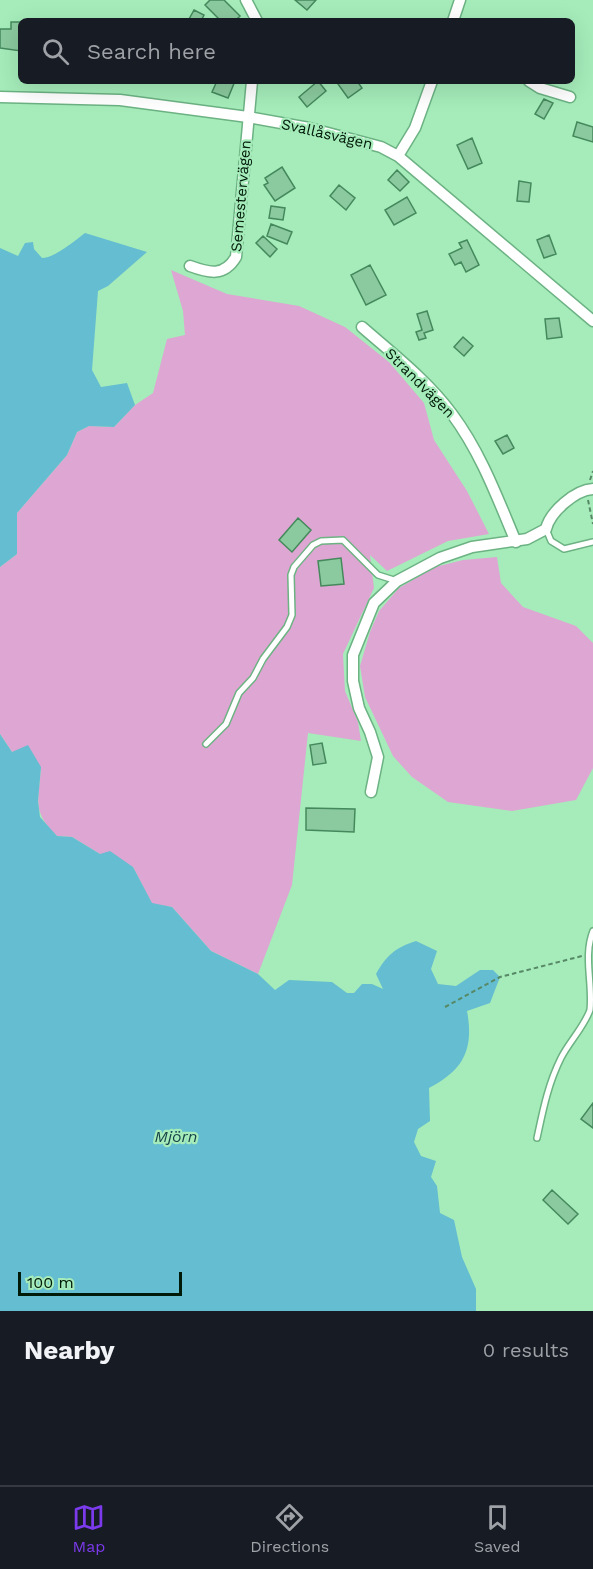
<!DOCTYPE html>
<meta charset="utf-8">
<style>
:root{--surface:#171b24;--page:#242831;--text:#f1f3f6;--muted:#9ea1a6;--line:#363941;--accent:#7c3aed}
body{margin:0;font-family:"Work Sans",sans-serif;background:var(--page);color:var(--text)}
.scale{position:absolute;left:18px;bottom:15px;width:164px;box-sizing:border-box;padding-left:6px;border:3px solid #001a09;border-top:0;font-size:16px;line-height:21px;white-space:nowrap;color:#001a09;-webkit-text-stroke:4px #a5ecba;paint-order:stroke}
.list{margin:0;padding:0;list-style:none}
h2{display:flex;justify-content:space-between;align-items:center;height:78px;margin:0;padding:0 24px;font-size:26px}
h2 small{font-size:20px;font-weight:400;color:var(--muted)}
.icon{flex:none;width:33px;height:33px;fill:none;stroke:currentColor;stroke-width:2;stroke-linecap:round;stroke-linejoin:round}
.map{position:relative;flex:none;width:593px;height:1311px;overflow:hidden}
.search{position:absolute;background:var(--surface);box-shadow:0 6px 24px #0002;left:18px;right:18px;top:18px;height:66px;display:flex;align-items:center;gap:15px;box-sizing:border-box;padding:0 21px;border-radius:9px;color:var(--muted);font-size:22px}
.sheet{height:174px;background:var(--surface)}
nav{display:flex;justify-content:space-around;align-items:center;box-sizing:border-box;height:84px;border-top:2px solid var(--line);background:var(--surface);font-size:16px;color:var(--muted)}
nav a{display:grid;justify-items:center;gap:3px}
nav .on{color:var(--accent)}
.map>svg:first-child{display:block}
</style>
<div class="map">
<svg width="593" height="1311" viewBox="0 0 593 1311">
<rect width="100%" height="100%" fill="#a5ecba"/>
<path fill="#dea6d2" d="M171,270L227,294L299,306L345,327L389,362L424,403L434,440L467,491L489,534L448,541L387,571L370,555L374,588L343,654L345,691L358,722L361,741L308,733L292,885L258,974L211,951L172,907L152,904L133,867L100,854L72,837L57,836C31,811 39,800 41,767L20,750L12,752L0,734V567L17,554V513L67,455L77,432L89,426L114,427L135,405L153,393L167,339L185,335L183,311Z
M497,557L501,583L523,607L576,626L593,643V768L576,800L512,811L448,802L412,777L393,756L365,697L360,666L370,632L379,611L399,588L435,567L463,560Z"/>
<path fill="#64bdd0" d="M85,233L147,252L108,286L98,291L92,370L101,387L127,383L135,405L114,427L89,426L77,432L67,455L17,513V554L0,567V248L18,256L25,243L33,242L34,249L42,258C54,258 75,241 85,233Z
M0,734L12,752L28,745L41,767L38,801L40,817L57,836L72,837L100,854L110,851L133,867L152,903L172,907L211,951L258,974L275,990L289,980L332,982L347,993H354L362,984H372L383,989L376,974C386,956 396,947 416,941L437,951L431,969L438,984L456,986L480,970H493L500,977L490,1003L467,1011C474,1049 464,1070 429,1088L430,1121L418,1129L414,1142L421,1156L436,1161L431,1177L437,1186L440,1213L454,1220L462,1257L476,1289V1311H0Z"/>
<path fill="#8bca9e" stroke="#44895c" stroke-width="1.5" d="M210,0H224L240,16L235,21H221L205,5Z
M295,0H316L307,10Z
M194,10L204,15L201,21H188Z
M11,22H21V51L0,48V29H11Z
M217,81H235L228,98L212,92Z
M318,81L326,91L307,107L299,97Z
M343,81H357L362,88L348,98L338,84Z
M544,99L553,103L544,119L535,114Z
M577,122L593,127V142L573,136Z
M472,138L482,163L468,169L457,145Z
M282,167L295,188L275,201L264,185L268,183L265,178Z
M397,170L409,182L400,191L388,180Z
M519,181L531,183L529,202L517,201Z
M339,185L355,198L346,210L330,196Z
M407,197L416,213L394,225L385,210Z
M271,206L285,208L283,220L269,218Z
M271,224L292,232L287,244L267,236Z
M549,235L556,254L544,258L537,240Z
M263,236L277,249L270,257L256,243Z
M467,240L479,265L466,272L461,262L455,265L449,254L462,248L459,243Z
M370,265L386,295L366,305L351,275Z
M427,311L433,330L424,333L426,338L419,340L416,332L422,330L417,314Z
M559,318L562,337L547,339L545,319Z
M463,337L473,346L464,356L454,347Z
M507,435L514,448L503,454L495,441Z
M298,518L311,530L292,552L279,540Z
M341,558L344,584L321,586L318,561Z
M322,743L326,763L313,765L310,745Z
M306,808L355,809L354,832L306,830Z
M593,1103V1128L581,1119Z
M552,1190L578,1214L568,1224L543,1200Z"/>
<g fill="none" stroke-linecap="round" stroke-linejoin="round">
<g stroke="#6cb283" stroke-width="8">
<path id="lane" d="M546,529L551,541L564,549L593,542
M206,744L226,724L239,693L253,678L263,659L287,627L292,615L291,575L294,567L313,545L321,541L343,540L378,575L397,581
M537,1138C543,1110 548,1084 561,1058C569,1042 584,1027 590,1010C593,984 583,956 593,931"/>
</g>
<g stroke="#6cb283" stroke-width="13">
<path id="street" d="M246,0L257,21
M453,21L460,0
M529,81L540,88L570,97
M0,97L120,100L248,117L309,128L381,147L398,156L593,321
M398,156L415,128L432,81
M190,266C209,273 224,277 236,257L252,81
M362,327C393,354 428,381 452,414C481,453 497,497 516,542
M371,792L378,757L370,732L359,708L353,681V655L374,603L397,581L440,558L472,547L527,539L546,529C550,512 575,490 593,489"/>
</g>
<path stroke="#578966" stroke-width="2" stroke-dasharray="4.5 3" stroke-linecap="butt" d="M590,480L593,471
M588,500L593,524
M445,1007L500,977L582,956"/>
<use href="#lane" stroke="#fff" stroke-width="5"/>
<use href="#street" stroke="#fff" stroke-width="10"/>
</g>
<g text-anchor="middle" stroke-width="4.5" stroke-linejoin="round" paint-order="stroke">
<g font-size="15" fill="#001a09" stroke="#a5ecba">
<text transform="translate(327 134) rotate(13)" y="5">Svallåsvägen</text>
<text transform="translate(241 196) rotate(-85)" y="5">Semestervägen</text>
<text transform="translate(420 383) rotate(45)" y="5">Strandvägen</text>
</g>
<g font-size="16" font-style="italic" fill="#153f47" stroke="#a5ecba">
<text x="176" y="1142">Mjörn</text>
</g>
</g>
</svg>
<div class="scale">100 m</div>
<div class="search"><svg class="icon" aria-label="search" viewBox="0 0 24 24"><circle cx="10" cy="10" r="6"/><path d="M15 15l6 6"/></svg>Search here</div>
</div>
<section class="sheet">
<h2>Nearby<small>0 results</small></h2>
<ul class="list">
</ul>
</section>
<nav>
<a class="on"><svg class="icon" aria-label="map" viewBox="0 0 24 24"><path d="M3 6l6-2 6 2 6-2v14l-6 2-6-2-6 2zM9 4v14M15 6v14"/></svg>Map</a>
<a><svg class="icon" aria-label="directions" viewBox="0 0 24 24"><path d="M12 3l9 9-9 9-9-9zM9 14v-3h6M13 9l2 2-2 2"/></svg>Directions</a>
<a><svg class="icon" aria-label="saved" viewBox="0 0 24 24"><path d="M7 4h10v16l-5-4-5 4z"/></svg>Saved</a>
</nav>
